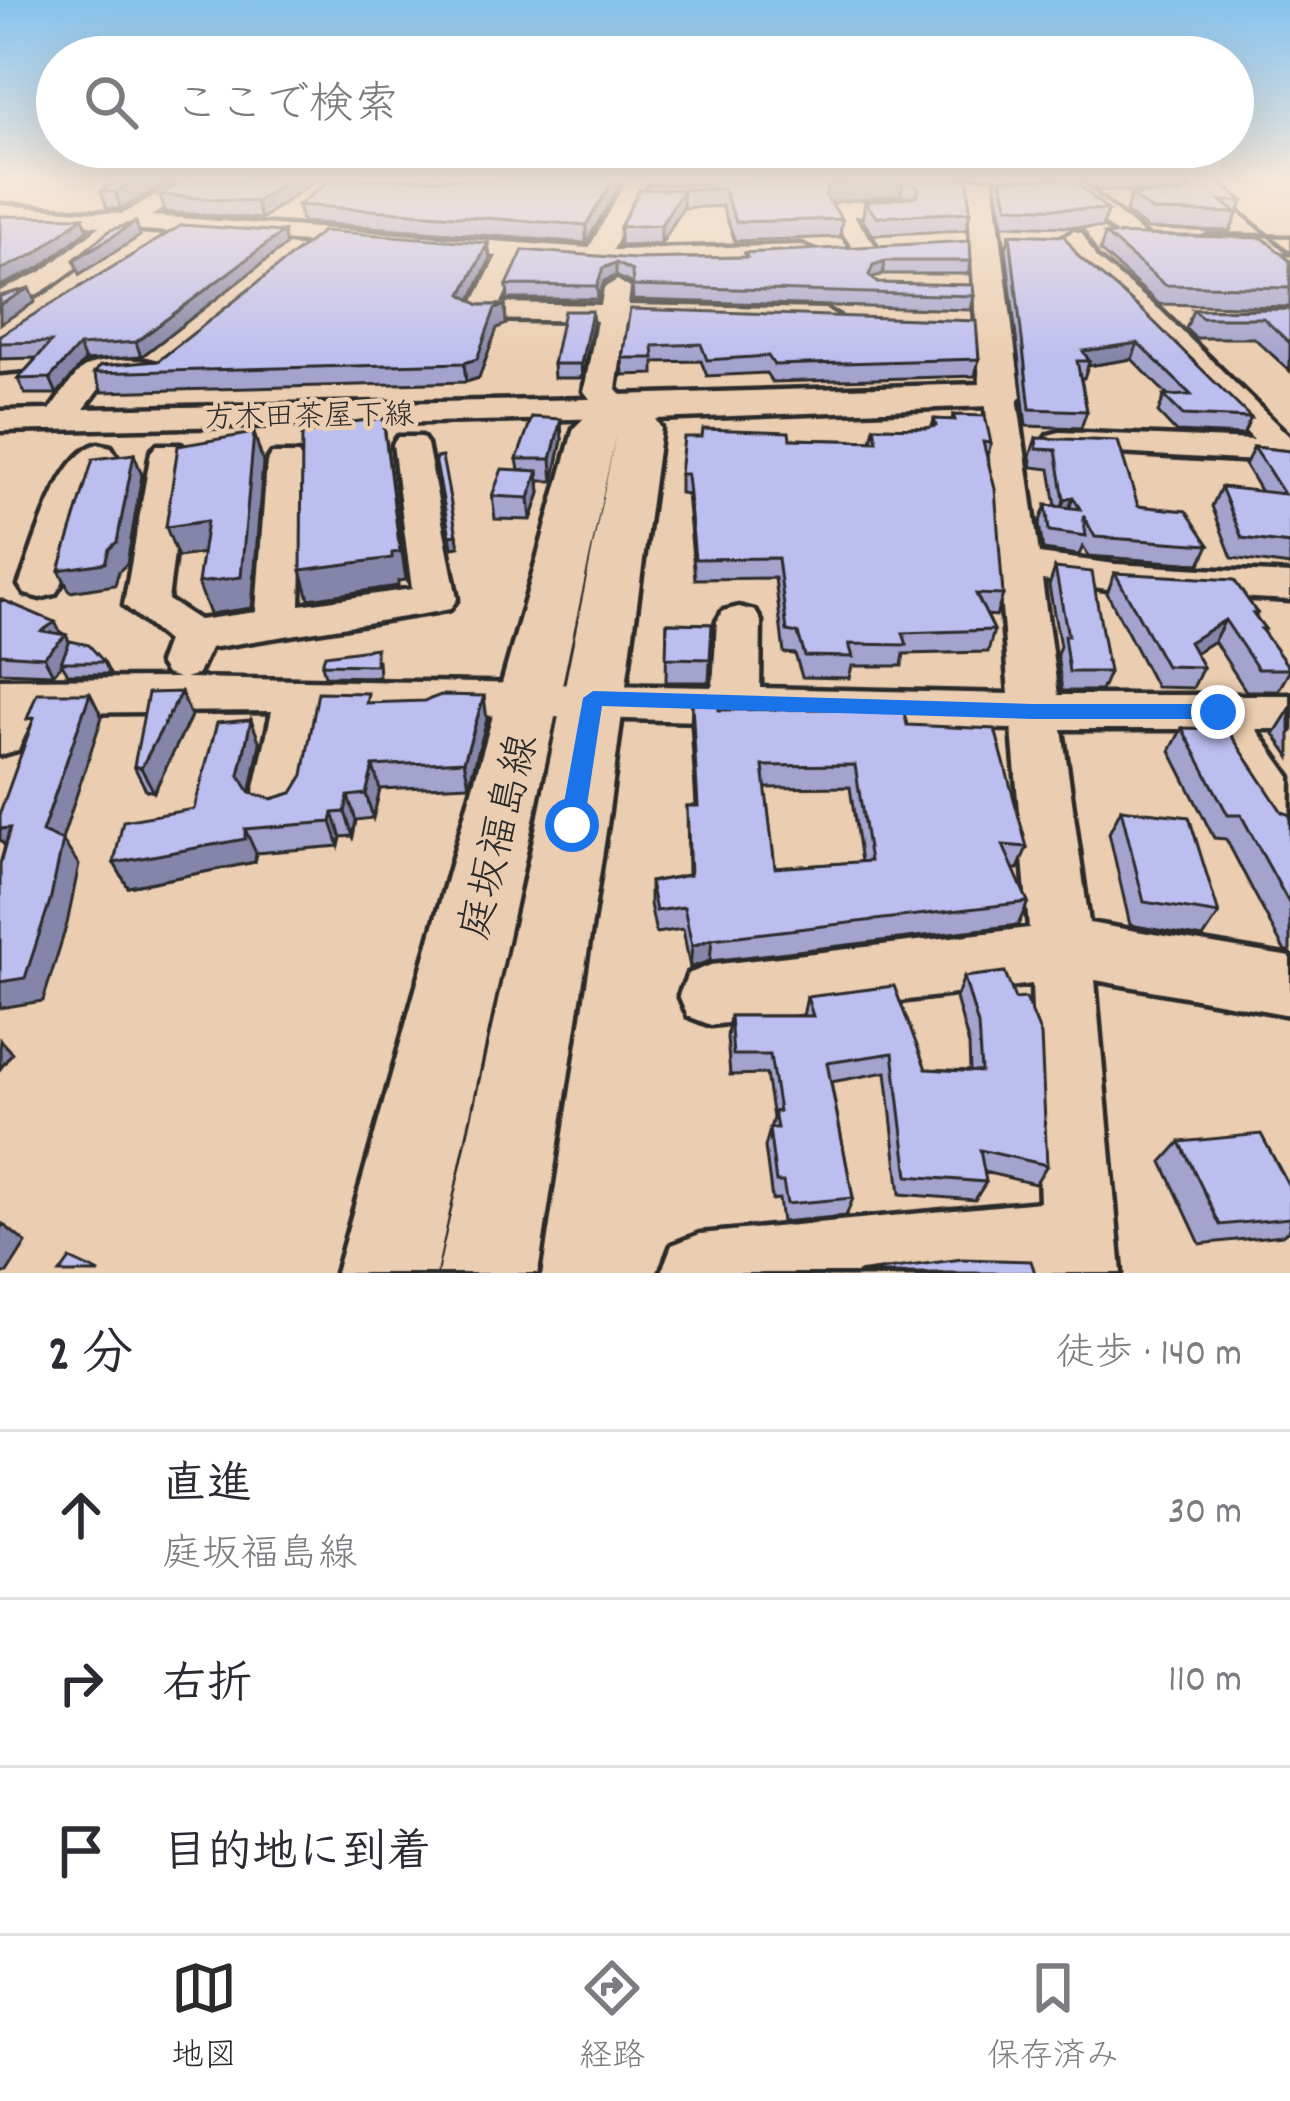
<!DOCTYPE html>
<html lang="ja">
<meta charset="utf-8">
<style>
:root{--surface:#fff;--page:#f7f7f7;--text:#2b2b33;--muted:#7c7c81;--line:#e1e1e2;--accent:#2b2b2b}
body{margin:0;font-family:Dekko,"Klee One",sans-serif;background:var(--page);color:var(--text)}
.stop{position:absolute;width:36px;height:36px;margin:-27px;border:9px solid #1a73e8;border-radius:50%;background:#fff}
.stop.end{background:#1a73e8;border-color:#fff;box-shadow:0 3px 12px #0008}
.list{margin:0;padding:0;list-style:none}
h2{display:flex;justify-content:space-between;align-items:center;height:156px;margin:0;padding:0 48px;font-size:51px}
h2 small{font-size:39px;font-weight:400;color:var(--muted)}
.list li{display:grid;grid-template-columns:78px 1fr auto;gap:36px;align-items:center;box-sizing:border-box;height:168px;padding:0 48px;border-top:3px solid var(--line)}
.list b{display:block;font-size:45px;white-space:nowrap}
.list p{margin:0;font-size:39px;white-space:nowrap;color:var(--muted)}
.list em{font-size:39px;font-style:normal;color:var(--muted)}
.icon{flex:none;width:66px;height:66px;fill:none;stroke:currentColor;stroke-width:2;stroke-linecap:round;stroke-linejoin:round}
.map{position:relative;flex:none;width:1290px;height:1273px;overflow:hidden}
.search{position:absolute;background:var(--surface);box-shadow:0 12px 48px #0002;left:36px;right:36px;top:36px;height:132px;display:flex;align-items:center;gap:30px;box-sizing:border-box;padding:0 42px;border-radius:66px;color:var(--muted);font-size:45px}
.sheet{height:660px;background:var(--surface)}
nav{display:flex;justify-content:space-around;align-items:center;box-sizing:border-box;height:168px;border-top:3px solid var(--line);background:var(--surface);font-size:33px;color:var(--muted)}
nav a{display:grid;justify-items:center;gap:6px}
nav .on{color:var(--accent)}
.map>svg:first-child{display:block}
</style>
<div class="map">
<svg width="1290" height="1273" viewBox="0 0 1290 1273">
<rect width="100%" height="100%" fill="#ebceb1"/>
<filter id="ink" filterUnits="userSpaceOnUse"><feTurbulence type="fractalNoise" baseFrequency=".00833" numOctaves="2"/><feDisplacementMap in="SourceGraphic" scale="24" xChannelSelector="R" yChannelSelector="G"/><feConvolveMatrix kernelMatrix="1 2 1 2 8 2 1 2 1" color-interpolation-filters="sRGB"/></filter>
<g filter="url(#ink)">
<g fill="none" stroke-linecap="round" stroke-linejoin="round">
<g stroke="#2b2b2b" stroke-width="9">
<path id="minor" d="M184,179H210L151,216L589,248L627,179H648L613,250L802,245L814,252L802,259L635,267L521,258L501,303L601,305L604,288L617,280L630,288L628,305L825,309L839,317L825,325L626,322L616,389L634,408L618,418L0,431V411L50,410C60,397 70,381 81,370C97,356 154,356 167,370L152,379L105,381L84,409L590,399L584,391L597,321L483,319L469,311L497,256L130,229C85,255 53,296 0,309V291L43,271L100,226L0,219V205L122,214Z
M1052,179H1076L1152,241L1149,246H1131Z
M901,199L912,206L909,211L854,216L878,249L866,256L857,254L827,210L838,203Z
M1074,231L1082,233L1096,258L1160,310L1290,437V468L1275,462L1048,449L1043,442L1048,435L1060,432L1254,440L1140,322L1078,268L1064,249L1062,238Z
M1209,236L1290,238V252L1200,248L1197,243Z
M32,353L43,356L47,362L43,368L0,372V354Z
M1001,386L1017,396L1039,554L1115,564L1290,574V600L1115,590L1042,580L1058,695H1290V729H1256L1290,777L1289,840L1270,833L1204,729H1062L1089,923L1290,957V1015L1095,980L1121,1273H661L672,1245L700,1234L1040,1202L1032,984L711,1025L688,1016L679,995L688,974L711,965L1029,928L1012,729L321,711L307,797L299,812L280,818L261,812L253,797L272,711L35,713L18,750L0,755V679L179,678L166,674L159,663L167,641L124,605L151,452L157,445H181L187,452L168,600L199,620L256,612L267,462L272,454H298L303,462L300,605L412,589L393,444L398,437H422L427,444L457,599L450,609L435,612L210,648L198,674L185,678L713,687L717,621L723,611L739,607L755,611L761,621L760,688L1009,694L985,396Z
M98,444L111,447L116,455L99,475L61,585L55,594L40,598L25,594L19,585C34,548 57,455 98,444Z"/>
</g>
<g stroke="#2b2b2b" stroke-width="9">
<path id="major" d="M967,179H993L1021,396L1015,405L655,419L661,428L607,825L538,1273H438L537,825L616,433L436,1273H336L574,428L603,399L618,395L980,384Z"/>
</g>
<use href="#minor" fill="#ebceb1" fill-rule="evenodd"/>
<use href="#major" fill="#ebceb1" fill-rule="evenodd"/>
<path stroke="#2b2b2b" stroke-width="4.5" d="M1201,179L1290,253"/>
</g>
<path fill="#a3a3ce" stroke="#2b2b2b" stroke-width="3" fill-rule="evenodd" d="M121,179V209L107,208L101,191Z
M317,179L261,219L165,212L160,195Z
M624,179L586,243L302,222L298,205Z
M650,179H968L970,212L966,230L873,235L862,220L865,202L905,197L901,195L830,202L842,219L840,237L735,241L722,206L683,208L661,244L620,245V227L639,190L703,189L706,186L702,184L650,185Z
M994,179H1072L1108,210L1102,228L1003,225Z
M1083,179H1215L1243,201L1230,231L1147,229L1126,212L1131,195L1183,193L1098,190Z
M1010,234L1251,418L1243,435L1176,432L1158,413L1164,396H1168L1132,359L1088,366L1084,378H1081L1087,411L1081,428L1026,426L1006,248Z
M1105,234L1290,261V307L1159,304L1100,251Z
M488,243L490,260L471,300L479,305H505L506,324L497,328L479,378L466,382L102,392L94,373L158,361Z
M286,245L141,357L85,361L57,394H25L18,379L37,358L0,359V335Z
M745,253L971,261L968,274H883L871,277L877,283L974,296L971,310L633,300L632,284L616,276L604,281L598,299H508L507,285L635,259L745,257Z
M630,309L979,359L975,376L772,382L766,373L707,376L701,361L654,362V374L623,375L622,358Z
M1290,309V371L1254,338H1195L1186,329L1193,310Z
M593,324L582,378H554L553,364Z
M953,415L991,443L987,458L1003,595L996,616L987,615L994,630L988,652L904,654L902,666H852L849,678L802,677L795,654L784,653L775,578L695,579L687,494L680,493V474L790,439L871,441L874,427L927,428L932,427L934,419L952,420Z
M1036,438L1138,506L1209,545L1200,564L1088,556L1083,546L1079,555L1043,550L1039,524L1046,505L1056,506L1050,469L1032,467L1030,456Z
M562,440L553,481H539L540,493L531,520L495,519L492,496L519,470L517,459Z
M1254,447L1290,451V566L1232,558L1212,506L1221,487L1261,492L1245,465Z
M1055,568L1109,672L1101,691H1062L1057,654L1060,646L1049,586Z
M1115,573L1257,613L1255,616L1265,629L1263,632L1290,670L1278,691H1246L1214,641L1195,653L1203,667L1193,688L1156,687L1107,593Z
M0,599L66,635L69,642L104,662L110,674H68L62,664L53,674L0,672Z
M667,623L712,624L709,682H666Z
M378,660L379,677L325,676L322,664Z
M371,703L487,720L469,785L380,789L373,818L356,820L353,836L341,837L339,846L256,853L255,862L128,887L114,863L194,809L260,743L250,793L272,799L292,793Z
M692,703L719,710L907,725L1027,847L1018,869H1013L1028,902L1018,925L710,961L690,968L683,929L656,933L650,904V882L688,875L687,806H696L691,725ZM850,787L861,862L775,868L765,788Z
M1290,709V757L1274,734Z
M191,716L154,792L146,790L134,766Z
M1182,728L1282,812L1290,815V952H1285L1226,839L1214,838L1170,751Z
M1121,809L1219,914L1203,938L1130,925L1109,833Z
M964,977L1047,1165L1035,1184L984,1172L986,1182L975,1200L900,1194L886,1072L831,1082L853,1198L846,1216L782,1222L779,1199L772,1200L765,1147L773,1118L766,1074L730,1075L727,1037L730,1016H803L807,997L926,1069L970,1071L969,1045L956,998Z
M1180,1142L1290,1188V1229L1282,1235L1200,1244L1162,1162Z"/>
<path fill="#8485a8" stroke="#2b2b2b" stroke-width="3" d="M138,179H174L121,209L115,192Z
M289,179H317L261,219L256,202Z
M614,179H624L586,243V225Z
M884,179H903L901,195L826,203L825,195L828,185Z
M683,190V208L661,244V225Z
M83,217L88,230L41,267L0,286V270Z
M136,222L140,236L80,274L74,260Z
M283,232L286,245L141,357L136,342Z
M488,243L490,260L465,312L462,294Z
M885,261L883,274L871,278L869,275L873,265Z
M616,263V276L604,281L598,299L597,286L603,268Z
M29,288L35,302L0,324V305Z
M505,305L506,324L497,328L479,378L466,382L464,363L495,309Z
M592,311L593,324L582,378L581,364Z
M1138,343L1132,359L1088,366L1089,361L1083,351Z
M79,346L85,361L57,394L50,378Z
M383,418L406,580L398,581V586L309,599L301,570Z
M561,419L562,440L553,481L551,459Z
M254,433L263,462L252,608L210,614L198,583Z
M134,454L142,475L127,564L119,571L115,585L70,592L59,570Z
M538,471L540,493L531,520L529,498Z
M1073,497L1067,516L1058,519L1064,500Z
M207,521L217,551L178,557L166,527Z
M457,535L459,547L452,548L450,536Z
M1225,620L1214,641L1178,663L1189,642Z
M55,622L63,638L66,635L74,652L61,662L62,664L53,674L44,657L42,631Z
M181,692L191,716L154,792L141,768Z
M90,693L102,717L57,855L42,832Z
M484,696L487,720L469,785L464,761Z
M251,720L260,743L249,799L239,775Z
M373,766L380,789L373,818L366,794Z
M348,796L356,820L353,836L345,812Z
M333,813L341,837L339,846L331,822Z
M10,828V854L0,839V829Z
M245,829L256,853L255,862L128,887L114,863Z
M63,841L79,865L67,924L43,1001L0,1008V982Z
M712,939L710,961L690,968L692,946Z
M0,1040L12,1053L0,1069Z
M3,1224L26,1243L7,1273H0V1229Z"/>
<path fill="#bdbef0" stroke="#2b2b2b" stroke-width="3" fill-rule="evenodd" d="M121,179H138L115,192L101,191Z
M185,179H289L256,202L160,195Z
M332,179H614L586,225L298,205Z
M714,179H884L828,185L825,195L842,219L736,222L723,189L683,190L661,225L620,227L639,190L703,189Z
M907,179H968L970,212L876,217L865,202L916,196L919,188Z
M1001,179H1072L1108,210L1008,207Z
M1193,179H1215L1243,201H1221L1237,213L1153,211L1131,195L1182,193L1195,184Z
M0,216L83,217L35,254L0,270Z
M136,222L74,260L110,230Z
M182,225L283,232L136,342L79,346L50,378L18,379L51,342L0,343V335Z
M323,231L488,243L462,294L479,305H505L495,309L477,359L464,363L94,373L100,366L158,361Z
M1010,234L1064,236L1079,257L1142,310L1251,418L1183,415L1164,396L1191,395L1138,343L1083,351L1089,361H1077L1087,411L1030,409Z
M1105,234L1263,238L1290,261V288L1165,285Z
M970,241L971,261H885L873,265L869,275L877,283L973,285L974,296L633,286L632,271L616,263L603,268L597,286L507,285L523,250L635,259L747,257L745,253Z
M29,288L0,305V296Z
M630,309L976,321L979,359L774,365L768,356L707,360L701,344L653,346L654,358H622Z
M1290,309V343L1263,318H1202L1193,310Z
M564,311H592L581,364H553Z
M953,415L985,416L991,443L983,442L995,489L1003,595L976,594L994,630L903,633L907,645L849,644L853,657L805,656L798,633L787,631L778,558L695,559L687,474H680L684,437H702L703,429L789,432L790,439L877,441L874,427L927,428L936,426L934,419L955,420Z
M532,417L561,419L551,459H517Z
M383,418L400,552L392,553V558L301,570L302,434L322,431V426Z
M254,433L241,577L198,583L207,521L166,527L178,446Z
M1036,438L1118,441L1138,506L1186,511L1209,545L1095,537L1083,515L1086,536L1049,531L1046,505L1080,509L1073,497L1064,500L1056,450L1037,449Z
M1254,447L1290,451V544L1242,538L1221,487L1284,494Z
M134,454L117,542L109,549L105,563L59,570L93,459Z
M442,457L457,535L450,536L435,458Z
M502,469L538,471L529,498L492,496Z
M1055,568L1092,572L1109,672H1069L1064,636H1068Z
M1115,573L1234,580L1257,613H1253L1265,629H1261L1290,669H1258L1225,620L1189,642L1203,667L1166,666Z
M0,599L55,622L42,631L66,635L44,657L0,654Z
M667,623L712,624L710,659L666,658Z
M70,641L89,645L104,662H61Z
M376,648V665L322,664L325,655Z
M181,692L141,768L134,766L148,693Z
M318,692L368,693L366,703L425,701L441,695L484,696L464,761L373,766L366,794L348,796L345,812L333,813L331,822L245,829V839L114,863L123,821L194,809L217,723L251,720L239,775L250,793L272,799L292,793L303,775Z
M37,693H90L42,832L63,841L50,901L25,978L0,982V864L10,828L0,829V813L34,718L27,719Z
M692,703H718L719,710L903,708L907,725L995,729L1027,847L1003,845L1028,902L712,939L692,946L684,907L656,911L650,882L690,875L687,806H698ZM855,765L870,861L775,868L763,766Z
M1182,728L1227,729L1282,812L1290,815V905L1241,815H1228Z
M1121,809L1189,817L1219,914L1144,902Z
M1005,972L1015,999L1026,998L1041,1035L1047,1165L980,1150L986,1182L908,1176L893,1053L827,1063L853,1198L787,1204L783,1182H776L769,1128H777L774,1112L779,1111L770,1055H733L730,1016H813L807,997L894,986L926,1069L981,1072L978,1025L964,977Z
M1261,1134L1290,1188V1218L1220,1225L1180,1142Z
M70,1259L100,1273H60Z
M962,1259L1031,1261L1035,1273H857Z"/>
</g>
<linearGradient id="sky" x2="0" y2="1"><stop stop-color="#85c2ed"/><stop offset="0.5" stop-color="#f6e9dc"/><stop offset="1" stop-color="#f6e9dc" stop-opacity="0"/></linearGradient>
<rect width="1290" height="358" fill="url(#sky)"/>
<path fill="#1a73e8" d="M593,691L1033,704H1218L1228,712L1218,719H1033L602,706L584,825L572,835L560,825L583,698Z"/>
<g text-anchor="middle" stroke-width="9" stroke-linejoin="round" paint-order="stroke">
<g font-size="30" fill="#2b2b2b" stroke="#ebceb1">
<text transform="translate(309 415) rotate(-1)" y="10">方木田茶屋下線</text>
</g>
<g font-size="42" fill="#2b2b2b" stroke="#ebceb1">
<text transform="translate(496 836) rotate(-76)" y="15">庭坂福島線</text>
</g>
</g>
</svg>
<div class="stop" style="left:572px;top:825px"></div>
<div class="stop end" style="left:1218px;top:712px"></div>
<div class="search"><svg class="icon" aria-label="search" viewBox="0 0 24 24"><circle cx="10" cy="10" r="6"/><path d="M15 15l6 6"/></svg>ここで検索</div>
</div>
<section class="sheet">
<h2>2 分<small>徒歩 · 140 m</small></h2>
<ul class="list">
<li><svg class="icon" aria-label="ahead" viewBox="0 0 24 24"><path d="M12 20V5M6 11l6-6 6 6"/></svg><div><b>直進</b><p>庭坂福島線</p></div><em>30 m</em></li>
<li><svg class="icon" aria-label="right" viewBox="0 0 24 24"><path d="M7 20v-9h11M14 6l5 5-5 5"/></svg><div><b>右折</b></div><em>110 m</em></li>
<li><svg class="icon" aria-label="arrive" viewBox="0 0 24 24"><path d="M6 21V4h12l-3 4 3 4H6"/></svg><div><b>目的地に到着</b></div></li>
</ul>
</section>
<nav>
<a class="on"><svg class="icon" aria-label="map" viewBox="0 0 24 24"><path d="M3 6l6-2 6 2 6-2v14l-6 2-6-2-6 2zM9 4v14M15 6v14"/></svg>地図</a>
<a><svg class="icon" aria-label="directions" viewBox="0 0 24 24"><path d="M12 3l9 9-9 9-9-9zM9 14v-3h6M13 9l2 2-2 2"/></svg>経路</a>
<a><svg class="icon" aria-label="saved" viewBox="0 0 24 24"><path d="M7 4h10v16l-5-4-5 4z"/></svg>保存済み</a>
</nav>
